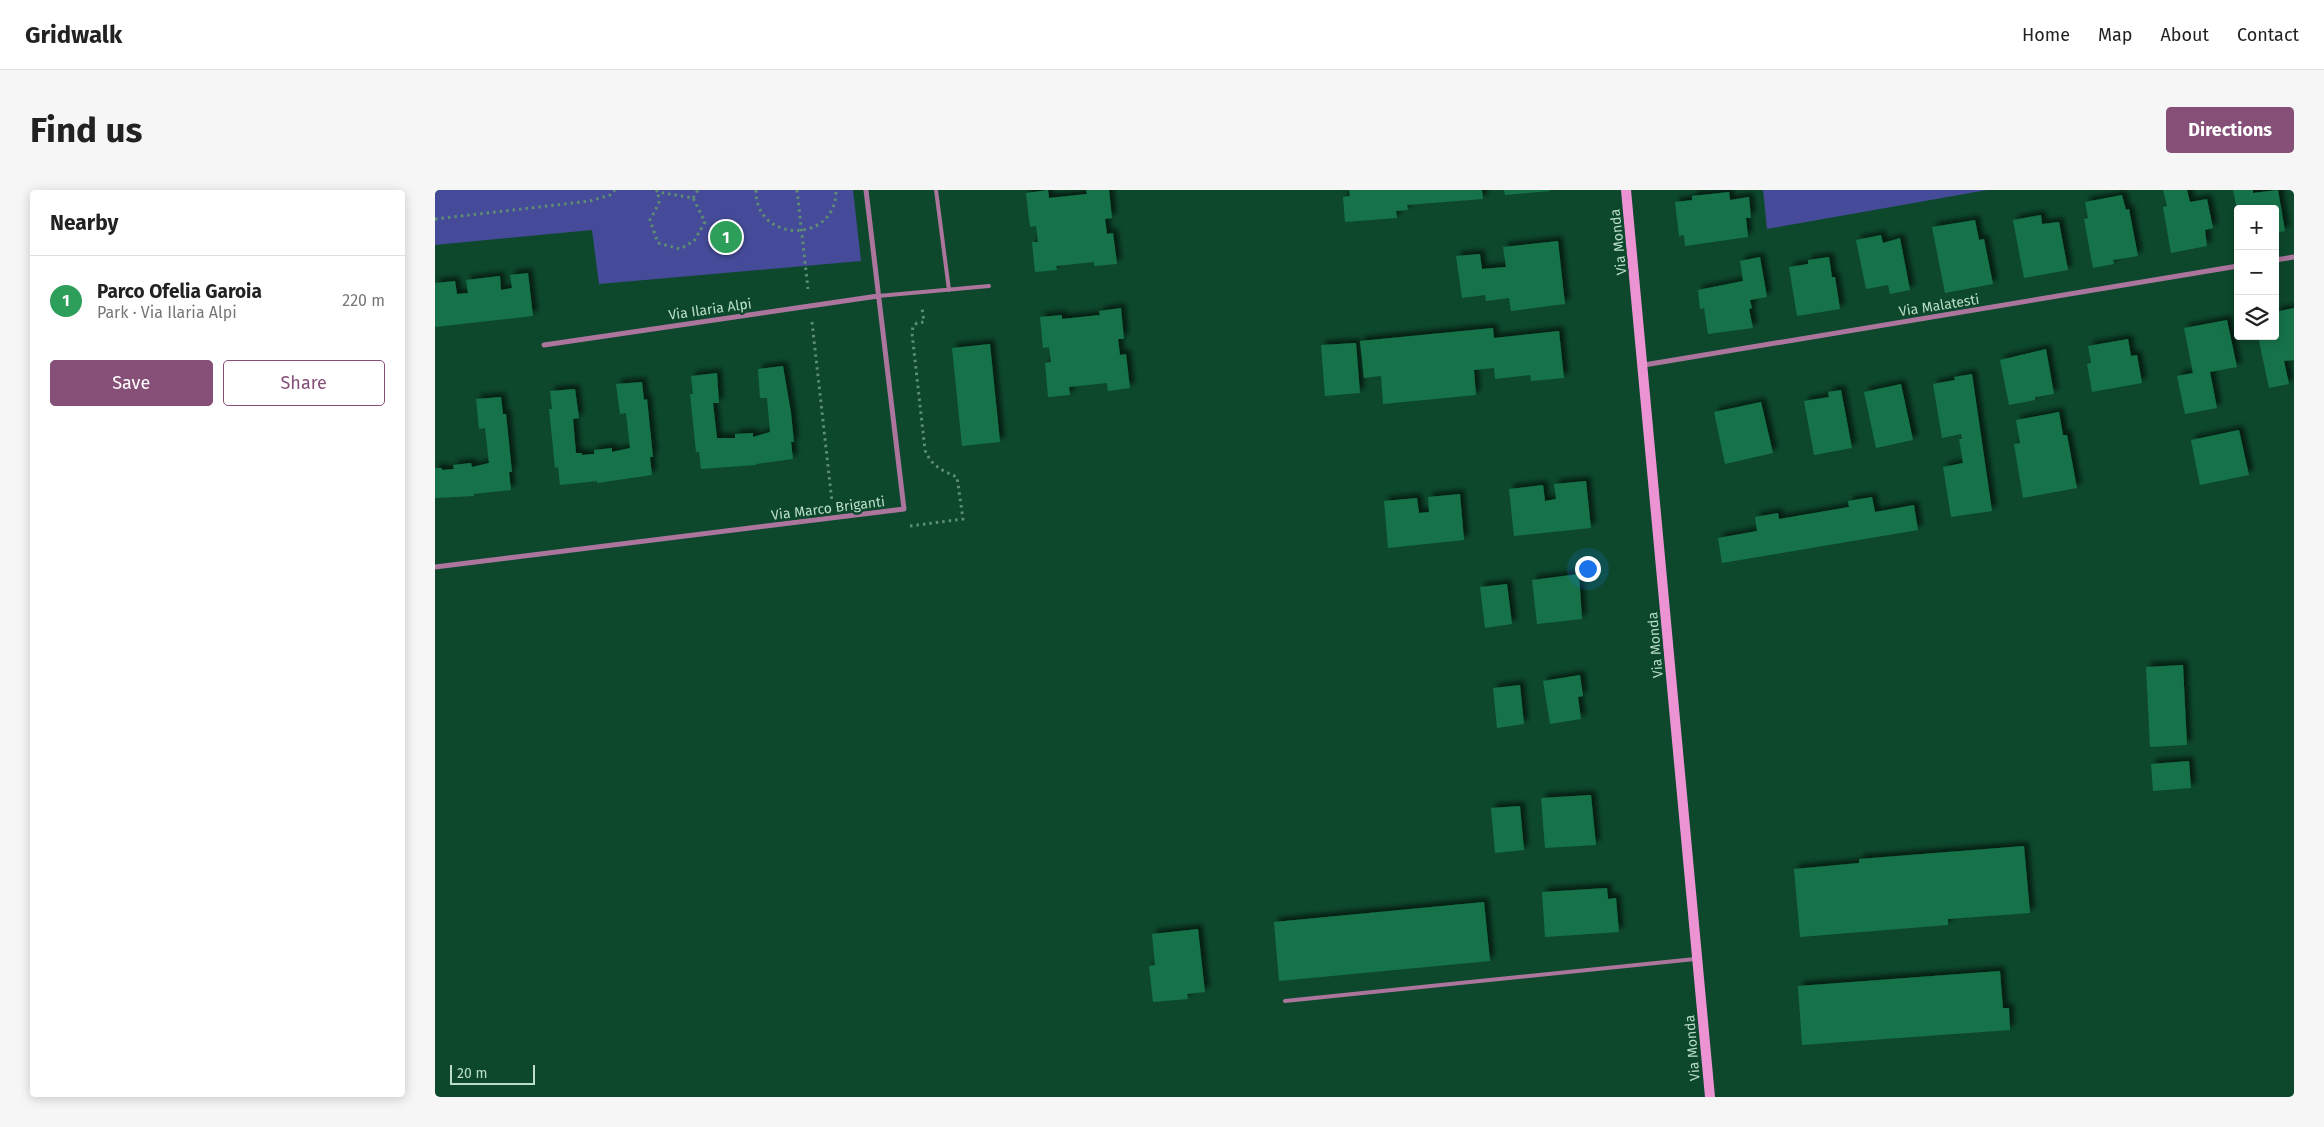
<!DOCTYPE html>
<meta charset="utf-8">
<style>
:root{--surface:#fff;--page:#f6f6f6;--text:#222;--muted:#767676;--line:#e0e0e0;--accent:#854f77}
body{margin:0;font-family:"Fira Sans",sans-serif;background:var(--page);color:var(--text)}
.controls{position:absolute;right:15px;top:15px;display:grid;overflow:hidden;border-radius:5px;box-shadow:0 2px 12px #0003}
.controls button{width:45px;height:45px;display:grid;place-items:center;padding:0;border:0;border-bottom:1px solid var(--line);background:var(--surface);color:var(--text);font:25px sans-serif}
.scale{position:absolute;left:15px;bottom:12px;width:85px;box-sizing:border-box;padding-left:5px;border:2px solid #badec7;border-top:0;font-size:14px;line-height:18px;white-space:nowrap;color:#badec7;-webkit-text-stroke:4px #0d482c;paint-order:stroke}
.you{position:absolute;left:1152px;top:378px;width:18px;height:18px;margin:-12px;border:4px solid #fff;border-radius:50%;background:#1a73e8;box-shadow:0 0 0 8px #1a73e833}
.badge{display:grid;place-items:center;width:32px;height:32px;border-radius:50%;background:var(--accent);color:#fff;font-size:16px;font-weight:700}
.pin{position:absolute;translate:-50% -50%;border:2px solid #fff;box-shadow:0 1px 5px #0006}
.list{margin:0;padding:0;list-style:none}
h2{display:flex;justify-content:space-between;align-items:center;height:65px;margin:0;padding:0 20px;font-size:21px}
h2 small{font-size:16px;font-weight:400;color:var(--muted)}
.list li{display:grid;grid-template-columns:32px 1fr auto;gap:15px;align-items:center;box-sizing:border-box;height:90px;padding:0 20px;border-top:1px solid var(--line)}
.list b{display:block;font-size:19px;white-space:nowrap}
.list p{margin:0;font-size:16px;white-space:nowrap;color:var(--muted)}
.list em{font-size:16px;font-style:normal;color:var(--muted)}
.actions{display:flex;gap:10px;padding:15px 20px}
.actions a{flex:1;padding:11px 0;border:1px solid var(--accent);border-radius:5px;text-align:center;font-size:18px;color:var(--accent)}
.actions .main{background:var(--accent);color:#fff}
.icon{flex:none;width:28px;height:28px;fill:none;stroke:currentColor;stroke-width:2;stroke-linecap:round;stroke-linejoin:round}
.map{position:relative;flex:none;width:1859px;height:907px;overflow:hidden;border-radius:5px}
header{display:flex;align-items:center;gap:30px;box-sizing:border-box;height:70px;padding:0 25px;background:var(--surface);border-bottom:1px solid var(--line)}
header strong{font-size:24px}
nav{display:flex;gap:28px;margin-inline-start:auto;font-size:18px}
.intro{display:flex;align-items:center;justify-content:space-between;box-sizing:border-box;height:120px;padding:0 30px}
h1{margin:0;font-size:35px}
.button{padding:12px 22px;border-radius:5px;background:var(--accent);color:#fff;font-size:18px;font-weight:700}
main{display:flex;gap:30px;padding:0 30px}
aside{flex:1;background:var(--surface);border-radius:5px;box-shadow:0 2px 12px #0003}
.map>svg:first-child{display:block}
</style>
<header>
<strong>Gridwalk</strong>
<nav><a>Home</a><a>Map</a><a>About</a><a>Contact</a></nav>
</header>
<div class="intro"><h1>Find us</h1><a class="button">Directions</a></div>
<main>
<aside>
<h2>Nearby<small></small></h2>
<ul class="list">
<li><span class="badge" style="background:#2e9e5b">1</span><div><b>Parco Ofelia Garoia</b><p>Park · Via Ilaria Alpi</p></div><em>220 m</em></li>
</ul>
<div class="actions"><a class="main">Save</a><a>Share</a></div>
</aside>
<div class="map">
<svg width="1859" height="907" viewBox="0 0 1859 907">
<defs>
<filter id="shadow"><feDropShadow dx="4.5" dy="-4.5" stdDeviation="2.5" flood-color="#0009"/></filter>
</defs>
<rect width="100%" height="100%" fill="#0d482c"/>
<path fill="#464b99" d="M0,0H418L426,71L164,94L157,40L0,55Z
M1328,0H1552L1332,39Z"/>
<path fill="#167348" filter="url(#shadow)" d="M613,0L614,8L652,4L651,0H674L677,28L670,29L672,44L678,43L682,74L659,76V72L621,76L622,80L600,82L597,52H603L601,36L595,37L591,3Z
M914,0H1047L1048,9L972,15L973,20L961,21L962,28L910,32L908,7L915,6Z
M1069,0H1115V1L1070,5Z
M1728,0H1752L1755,12L1772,9L1778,38L1770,40L1772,56L1736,63L1728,17L1732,16Z
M1798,0H1818V3L1843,0L1850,41L1840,43V19H1802Z
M1294,2L1295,10L1314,7L1316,28H1311L1313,47L1250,56L1249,45L1244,46L1240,12L1257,10V6Z
M1687,5L1691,20L1694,19L1703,66L1678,70L1679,74L1658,78L1649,29L1653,28L1650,12Z
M1606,25L1607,34L1624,32L1633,80L1589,88L1578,30Z
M1540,30L1544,50L1549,49L1558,94L1510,103L1497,37Z
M1446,45L1448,53L1465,48L1475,100L1455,104L1453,95L1431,99L1421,50Z
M1123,51L1130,114L1076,121L1074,108L1051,111L1050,105L1027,108L1021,66L1045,64L1047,79L1071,77L1068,57Z
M1325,67L1332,107L1315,110L1317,118L1314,119L1318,138L1273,144L1269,118L1265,119L1263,100L1308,91L1305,71Z
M1394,67L1397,87H1400L1405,119L1362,126L1354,77L1373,74V70Z
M93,83L98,126L0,137V93L20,91L22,104L33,103L31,90L65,86L66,100L77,98L75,85Z
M686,118L689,149H683L685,165L691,164L695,198L673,201L672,193L634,197L635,205L613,207L610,173L616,172L614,157L608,158L605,127L627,125V129L665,125L664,121Z
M1859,118V170L1849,171L1854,194L1834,198L1823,146H1840V122Z
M1792,130L1802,177L1775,182L1782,218L1750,224L1742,186L1758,183L1749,138Z
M1058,138L1059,148L1124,141L1129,188L1096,191L1095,185L1060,189L1059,178L1039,180L1041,205L948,214L946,186L929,188L925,151Z
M1693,149L1696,166L1702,165L1707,193L1657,202L1652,174L1656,173L1653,156Z
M921,153L925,203L890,206L886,155Z
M555,154L565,252L527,256L517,158Z
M1611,159L1619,204L1600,207V210L1574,215L1565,170Z
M348,176L356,223L359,252H356L358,269L321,274V275L266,279L264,262H261L255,204H258L256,186L282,183L284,213H278L282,248H300V244L318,243V247L335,242L332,208H325L323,179Z
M1537,184L1557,321L1516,327L1508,277L1528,273L1524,249H1527L1526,244L1507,248L1498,194L1520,190L1519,187Z
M207,192L209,210L212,209L218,267H215L217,285L162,293V291L125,295L123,277L120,278L117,248L114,219H117L115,201L140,199L144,228L138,229L141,263H147V265L159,264V260L177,258V262L195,258L191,223L185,224L181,194Z
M1466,194L1478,250L1441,258L1429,202Z
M1406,200L1417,258L1379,265L1369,211L1394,207L1393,202Z
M66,207L68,224H71L77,282H74L76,300L39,304V306L0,308V278H7V280L19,279L18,275L36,273L37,277L54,273L50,238L44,239L41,209Z
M1326,212L1338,263L1290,274L1279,222Z
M1624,222L1628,245H1632L1642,298L1588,308L1579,254L1585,253L1581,230Z
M1804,240L1814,285L1765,295L1756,250Z
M1151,291L1156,338L1079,346L1074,299L1108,295L1110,311L1121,309L1119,294Z
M1025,304L1029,350L953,358L949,311L982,308L984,323L994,322L993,307Z
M1437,307L1440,322L1479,315L1483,340L1287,373L1283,348L1322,341L1320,327L1343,323L1344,329L1414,317L1413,311Z
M1144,384L1147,429L1102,434L1097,390Z
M1072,394L1077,434L1050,438L1045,397Z
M1748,475L1752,555L1715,557L1711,477Z
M1145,485L1148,506L1143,507L1146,529L1115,534L1108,491Z
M1085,495L1089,534L1062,538L1058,498Z
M1754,571L1756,598L1718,601L1716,574Z
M1156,605L1161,655L1110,658L1106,608Z
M1085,616L1089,660L1060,663L1056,618Z
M1589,656L1595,723L1513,729V735L1365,747L1359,679L1424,673V669Z
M1172,698L1173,709L1181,708L1184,742L1110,747L1107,702Z
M1049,712L1055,771L844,791L839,732Z
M763,739L770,802L752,804L753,809L718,812L714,776L720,775L717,744Z
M1565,781L1568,818H1574L1575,840L1367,855L1363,796Z"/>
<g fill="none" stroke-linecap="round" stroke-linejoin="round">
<path stroke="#5d8d73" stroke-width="3" stroke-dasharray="2.5 4" stroke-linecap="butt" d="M221,0L223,2L258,8L270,32L259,51L245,59L223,53L215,30L224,13L223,2
M321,0C320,54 402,54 401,0
M362,0L373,99
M258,8L263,0
M0,29L155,11L175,5L180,0
M377,132L397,312
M475,336L528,329L522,287C508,281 496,276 490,260L477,143L478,136L482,133L489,132L487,118"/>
<path stroke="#ac759d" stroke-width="4" d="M501,0L514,100
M443,106L554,96
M850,811L1260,769"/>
<path stroke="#ac759d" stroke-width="5" d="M1840,70L1859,67
M109,155L443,106
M1209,175L1803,76
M0,377L469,319L431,0"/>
<path stroke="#eb93d3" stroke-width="10" d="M1191,0L1275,907"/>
</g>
<g text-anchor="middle" stroke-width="5" stroke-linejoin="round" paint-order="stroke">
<g font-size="14" fill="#badec7" stroke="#0d482c">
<text transform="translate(1183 52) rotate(-96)" y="5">Via Monda</text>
<text transform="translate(1504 115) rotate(-9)" y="5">Via Malatesti</text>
<text transform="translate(275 119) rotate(-8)" y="5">Via Ilaria Alpi</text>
<text transform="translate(393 318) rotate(-7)" y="5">Via Marco Briganti</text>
<text transform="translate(1220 455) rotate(-95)" y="5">Via Monda</text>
<text transform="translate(1257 858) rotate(-95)" y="5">Via Monda</text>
</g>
</g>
</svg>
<div class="controls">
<button>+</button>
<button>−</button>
<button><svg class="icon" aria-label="layers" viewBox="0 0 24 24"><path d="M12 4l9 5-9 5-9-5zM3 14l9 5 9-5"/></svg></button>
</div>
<div class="scale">20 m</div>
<div class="you"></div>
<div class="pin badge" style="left:291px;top:47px;background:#2e9e5b">1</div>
</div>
</main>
